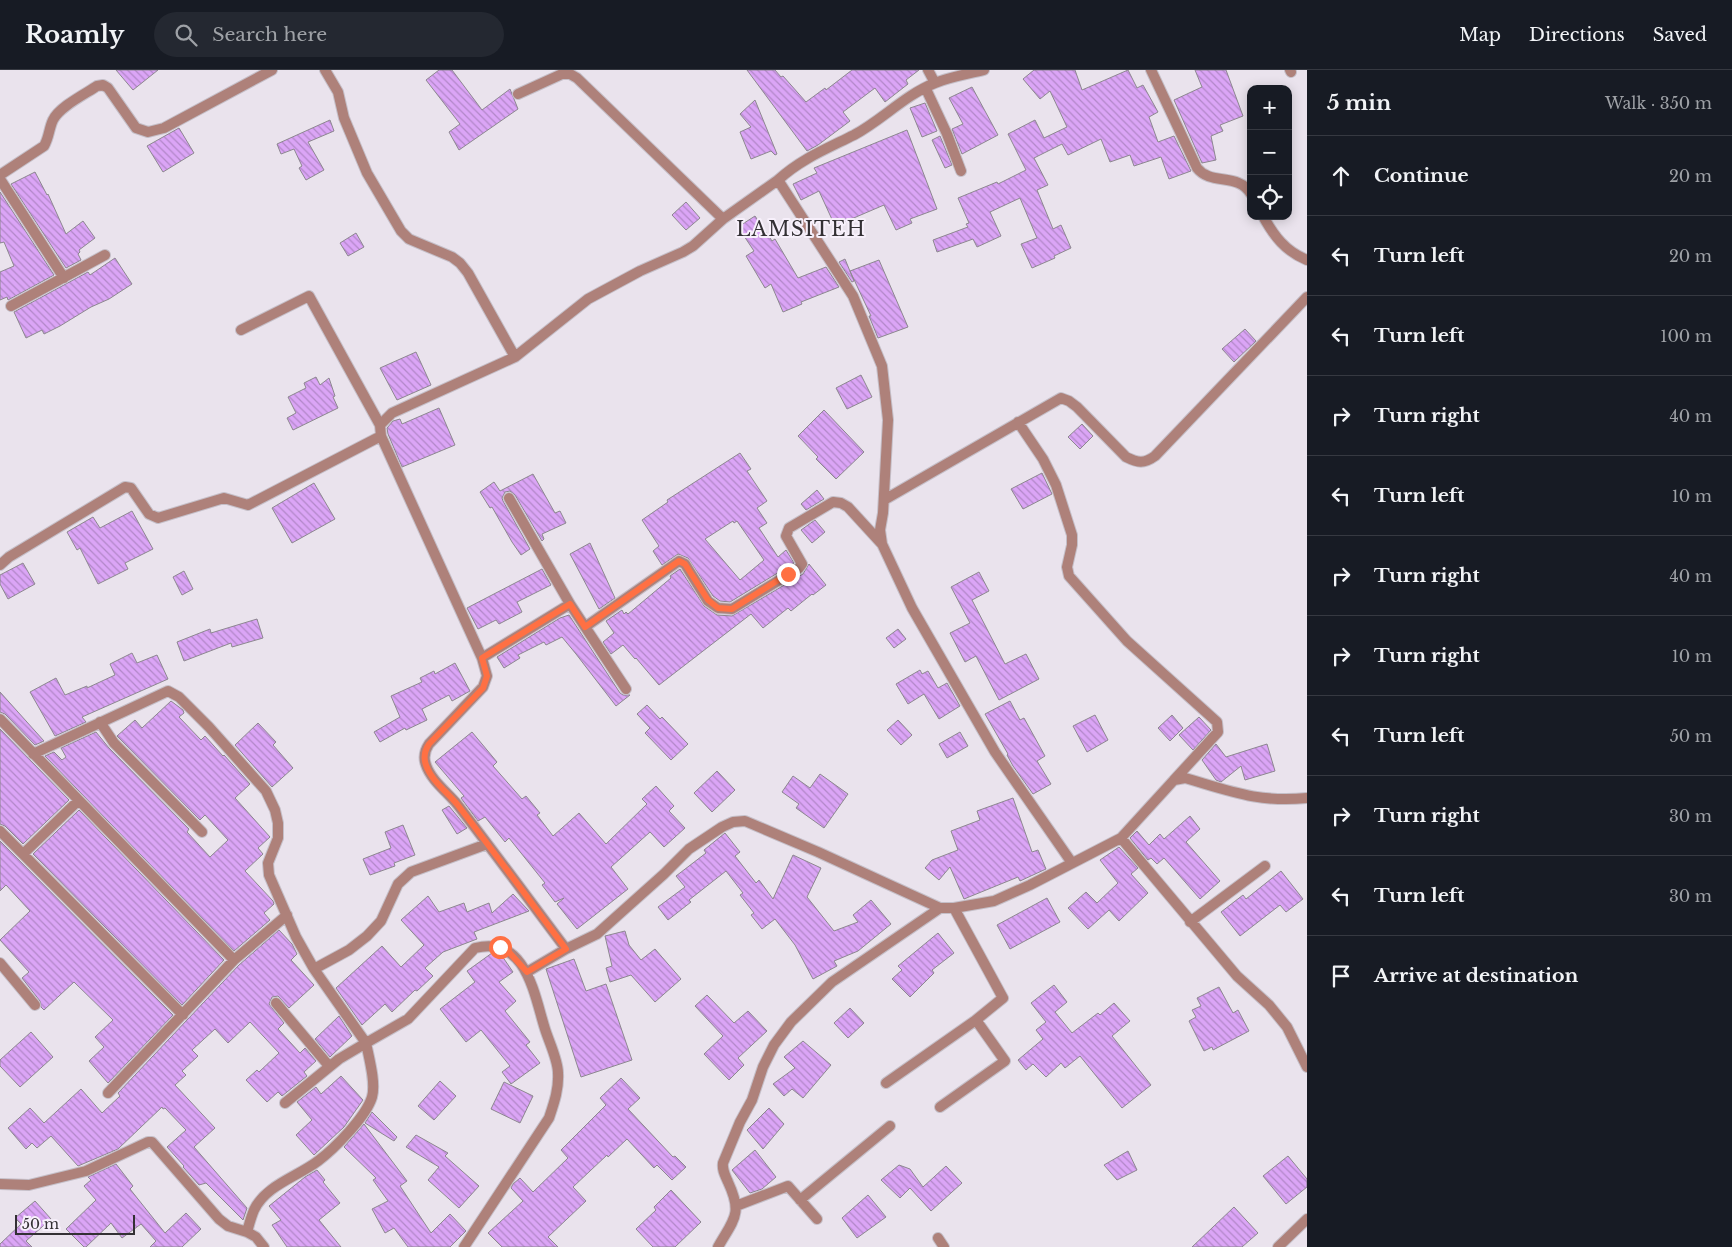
<!DOCTYPE html>
<meta charset="utf-8">
<style>
:root{--surface:#171b24;--page:#242831;--text:#f1f3f6;--muted:#9ea1a6;--line:#363941}
body{margin:0;font-family:"Libre Baskerville",serif;background:var(--page);color:var(--text)}
.controls{position:absolute;right:15px;top:15px;display:grid;overflow:hidden;border-radius:10px;box-shadow:0 2px 12px #0003}
.controls button{width:45px;height:45px;display:grid;place-items:center;padding:0;border:0;border-bottom:1px solid var(--line);background:var(--surface);color:var(--text);font:25px sans-serif}
.scale{position:absolute;left:15px;bottom:12px;width:120px;box-sizing:border-box;padding-left:5px;border:2px solid #333034;border-top:0;font-size:14px;line-height:18px;white-space:nowrap;color:#333034;-webkit-text-stroke:4px #f7f0fb;paint-order:stroke}
.stop{position:absolute;width:15px;height:15px;margin:-11px;border:4px solid #ff7043;border-radius:50%;background:#fff}
.stop.end{background:#ff7043;border-color:#fff;box-shadow:0 1px 5px #0008}
.list{margin:0;padding:0;list-style:none}
h2{display:flex;justify-content:space-between;align-items:center;height:65px;margin:0;padding:0 20px;font-size:21px}
h2 small{font-size:16px;font-weight:400;color:var(--muted)}
.list li{display:grid;grid-template-columns:32px 1fr auto;gap:15px;align-items:center;box-sizing:border-box;height:80px;padding:0 20px;border-top:1px solid var(--line)}
.list b{display:block;font-size:19px;white-space:nowrap}
.list em{font-size:16px;font-style:normal;color:var(--muted)}
.icon{flex:none;width:28px;height:28px;fill:none;stroke:currentColor;stroke-width:2;stroke-linecap:round;stroke-linejoin:round}
.map{position:relative;flex:none;width:1307px;height:1177px;overflow:hidden}
header{display:flex;align-items:center;gap:30px;box-sizing:border-box;height:70px;padding:0 25px;background:var(--surface);border-bottom:1px solid var(--line)}
header strong{font-size:24px}
nav{display:flex;gap:28px;margin-inline-start:auto;font-size:18px}
.search{width:350px;height:45px;background:var(--page);display:flex;align-items:center;gap:12px;box-sizing:border-box;padding:0 18px;border-radius:28px;color:var(--muted);font-size:19px}
main{display:flex}
aside{flex:1;background:var(--surface)}
.map>svg:first-child{display:block}
</style>
<header>
<strong>Roamly</strong>
<div class="search"><svg class="icon" aria-label="search" viewBox="0 0 24 24"><circle cx="10" cy="10" r="6"/><path d="M15 15l6 6"/></svg>Search here</div>
<nav><a>Map</a><a>Directions</a><a>Saved</a></nav>
</header>
<main>
<div class="map">
<svg width="1307" height="1177" viewBox="0 0 1307 1177">
<defs>
<pattern id="building-back-hatch" width="6" height="6" patternUnits="userSpaceOnUse" patternTransform="scale(1.25)"><rect width="6" height="6" fill="#dba5f6"/><path d="M-1 5l2 2M0 0l6 6M5-1l2 2" fill="none" stroke="#b287c8"/></pattern>
</defs>
<rect width="100%" height="100%" fill="#eae3ed"/>
<path fill="url(#building-back-hatch)" stroke="#8d8790" fill-rule="evenodd" d="M116,0H158L133,20Z
M439,0H452L482,40L510,19L518,39L459,80L449,62L460,54L426,10Z
M747,0H775L781,7L783,6L806,32L825,18L826,20L852,0H919L906,10L908,14L885,32L875,18L843,42L850,51L818,75L807,81Z
M1034,0H1075L1082,20L1128,0L1137,18L1143,15L1158,42L1149,47L1158,72L1174,66L1191,101L1169,109L1161,87L1134,96L1130,85L1110,92L1101,69L1068,85L1062,74L1034,88L1048,115L1037,120L1053,159L1061,155L1071,178L1054,186L1055,188L1032,198L1021,174L1037,168L1020,128L990,142L1001,166L977,177L973,169L937,182L933,170L968,157L966,154L969,153L958,128L997,112L998,114L1026,100L1008,64L1035,50L1044,68L1067,57L1050,21L1040,29L1023,9Z
M1195,0H1226L1243,46L1220,55L1223,61L1211,66L1216,90L1202,93L1174,30L1202,17Z
M972,17L998,65L962,84L952,59L963,54L949,28Z
M755,30L777,84L775,85L771,81L751,89L740,62L751,57L740,44Z
M925,33L937,61L922,67L910,38Z
M330,50L334,61L308,72L324,100L306,110L299,98L302,96L294,79L281,84L277,74Z
M179,58L194,83L163,102L147,76Z
M907,60L937,139L910,149L912,153L896,160L884,135L835,156L819,121L801,130L793,114L817,103L814,98Z
M940,66L952,95L945,98L932,70Z
M35,102L47,125L48,124L66,164L83,151L95,168L79,180L80,182L78,184L81,190L66,198L11,114Z
M0,122L54,205L8,230L7,227L0,230V202L14,196L4,172L0,173Z
M686,132L700,148L686,160L672,145Z
M755,146L772,171L775,169L798,208L826,197L839,217L801,232L802,234L783,242L771,214L765,218L746,186L754,181L738,157Z
M356,163L364,177L348,186L340,173Z
M115,188L132,214L109,229L91,237L60,256L44,264L42,260L26,268L14,242L88,202L90,205Z
M845,189L854,211L852,212L839,192Z
M879,190L908,257L878,268L869,246H871L850,201Z
M1245,259L1256,271L1234,292L1222,279Z
M416,282L431,315L397,330L380,298Z
M861,305L872,327L847,339L836,318Z
M316,307L320,315L329,308L335,326L333,327L338,338L293,360L287,348L296,343L288,327L306,318L304,313Z
M439,338L455,375L402,397L388,364L387,358L393,351L400,349L402,354Z
M824,340L864,382L836,409L816,389L818,387L798,366Z
M1082,354L1093,366L1080,379L1068,367Z
M740,383L751,399L747,401L767,431L757,438L767,453L759,458L778,487L786,480L794,493L730,532L720,531L713,526L688,488L678,484L662,495L653,481L659,476L642,450L668,432L667,430ZM733,451L734,453L737,451L764,490L740,510L705,469Z
M1042,403L1052,424L1023,439L1011,419Z
M533,404L555,443L560,441L566,453L542,464L544,469L542,471L515,425L510,421L505,422L502,428L503,431L530,479L521,485L512,472L492,437L490,438L480,422L494,412L500,421Z
M314,413L335,449L292,473L272,438Z
M817,420L824,429L806,440L801,434Z
M132,441L153,479L125,493L128,499L98,514L80,478L77,480L67,462L93,447L100,458Z
M815,450L825,462L812,473L801,460Z
M590,473L615,528L599,539L570,484Z
M23,493L35,514L8,529L0,514V505Z
M809,494L826,515L813,525L812,524L791,541L788,538L763,558L751,544L659,615L636,588L635,589L623,575L611,584L603,572L614,563L606,551L622,540L624,544L626,542L628,544L671,508L670,506L680,499L704,536L717,545L732,546L803,504Z
M542,499L551,515L517,532L522,542L499,554L496,550L478,559L467,538Z
M184,501L193,519L182,525L173,507Z
M979,502L989,521L972,530L1005,594L1026,584L1039,609L999,630L976,586L965,592L950,563L970,553L951,517Z
M569,545L620,623L623,625H630L616,636L576,584L562,567L546,575L544,572L518,585L520,588L504,598L497,587L560,548Z
M257,549L263,568L232,577L231,573L184,591L177,572L210,559L211,563Z
M898,559L906,569L894,578L886,568Z
M132,583L137,593L157,585L168,609L82,647L86,652L55,666L30,622L56,608L65,625L87,616V618L115,605L110,594Z
M455,593L470,621L452,631L449,625L422,639L427,650L406,660L405,658L380,672L374,662L400,647L391,626L422,612L420,608L434,601L435,604Z
M920,600L922,604L928,601L938,618L947,613L960,636L939,649L924,624L908,634L896,614Z
M0,622L44,671L35,675L5,644L0,642Z
M171,631L183,640L184,643L179,647L201,670L205,666L223,686L224,685L250,714L235,728L270,767L258,778L263,784L245,801L273,831L274,834L264,843L270,850L234,881L45,686L54,682L62,690L66,687L61,678L96,662L109,678L189,759L187,762L210,787L228,770L205,745L200,750L117,666L135,650L142,658Z
M1010,631L1020,650L1024,648L1045,686L1037,691L1051,714L1033,724L1013,696L1007,685L1008,684L985,644Z
M647,635L660,649L662,647L688,674L671,690L645,663L650,658L637,644Z
M1095,645L1108,670L1087,682L1073,656Z
M1172,645L1183,658L1170,671L1158,658Z
M1199,647L1211,660L1193,680L1179,665Z
M898,650L912,665L901,675L887,660Z
M258,653L276,672L273,675L293,698L272,717L235,675Z
M0,659L69,730L23,774L5,756L0,754Z
M472,662L497,692L493,696L522,729L526,726L540,743L537,745L553,766L579,743L606,774L647,734L642,729L656,716L674,736L669,741L685,758L664,777L650,762L611,797L628,819L577,859L557,834L564,828L555,832L542,815L545,813L509,768L505,772L485,747L478,751L461,728L464,726L435,692Z
M960,662L968,676L947,688L939,674Z
M1216,674L1226,687L1267,674L1275,701L1245,710L1241,696L1221,712L1216,710L1202,690Z
M717,701L735,720L712,742L694,723Z
M820,704L848,724L824,758L796,738L799,734L782,722L793,706L810,718Z
M1013,728L1032,782L1038,780L1046,799L1020,811L1018,807L964,829L950,797L939,810L925,798L932,790L958,780L951,761L980,750L977,741Z
M449,736L467,758L457,764L442,740Z
M79,740L224,890L182,935L33,784Z
M1190,746L1200,759L1186,772L1220,811L1200,829L1164,788L1157,794L1151,788L1148,790L1130,768L1137,761L1149,775L1160,764L1164,769Z
M403,755L415,785L394,793L395,796L370,805L363,789L391,778L385,762Z
M725,763L740,782L735,786L756,813L759,810L773,829L793,785L821,798L807,827L834,861L858,852L853,845L871,830L891,854L858,881L834,891L837,896L813,909L795,875L775,849L762,859L751,845L754,843L740,825L743,823L726,801L689,830L691,832L668,850L658,837L685,817L676,806L706,783L704,780Z
M0,771L173,945L108,1013L89,991L104,977L95,967L113,950L74,912L44,940L41,937L40,931L22,908L29,902L0,870L30,841L6,815L0,821Z
M1119,777L1138,798L1131,804L1148,823L1119,851L1109,840L1088,859L1068,838L1086,822L1097,833L1118,813L1100,790Z
M1281,801L1303,829L1286,842L1280,835L1240,866L1221,842L1243,825L1246,829Z
M513,824L529,841L474,862L477,869L443,882L425,898L433,906L417,921L415,920L392,942L385,934L362,955L336,918L382,876L401,897L424,875L401,850L428,826L439,842L464,833L467,842L489,833L492,843Z
M1047,828L1060,852L1010,879L997,855Z
M279,860L292,874L297,884L291,890L314,915L289,938L278,926L272,927L269,934L284,953L278,959L300,983L305,978L316,991L304,1002L307,1006L282,1026L278,1022L267,1032L246,1010L257,1000L259,1002L279,983L250,952L228,973L215,959L192,980L198,986L182,1001L186,1005L175,1015L215,1058L194,1077L247,1138L243,1150L206,1113L199,1115L183,1097L184,1096L167,1077L186,1060L165,1038L163,1039L162,1037L118,1079L78,1096L51,1066L37,1078L32,1073L26,1079L8,1058L30,1038L44,1053L81,1019L102,1043L120,1026L118,1023L239,895Z
M625,861L629,875L641,890L655,879L681,909L655,932L631,905L610,912L606,898L612,896L605,866Z
M938,863L954,883L932,900L934,903L910,927L892,909L902,900L898,896Z
M492,883L502,886L513,902L499,912L516,931L505,941L530,972L526,975L540,993L511,1014L502,1002L510,996L481,960L466,972L440,939L475,912L467,901Z
M574,889L586,921L606,914L632,990L581,1007L546,899Z
M1054,915L1067,932L1055,942L1072,963L1098,943L1100,945L1114,933L1130,951L1112,966L1151,1015L1122,1038L1080,986L1065,998L1061,993L1046,1007L1033,994L1026,1000L1018,990L1043,969L1036,960L1046,952L1031,933Z
M1219,917L1233,943L1238,940L1249,961L1213,980L1212,977L1204,981L1189,951L1196,947L1192,940L1201,936L1197,928Z
M707,925L734,953L748,941L767,961L738,988L744,995L729,1010L704,984L723,966L695,936Z
M850,938L864,953L848,968L834,953Z
M339,946L352,966L330,987L315,969Z
M31,962L53,987L20,1017L0,996V990Z
M803,971L831,995L803,1028L792,1019L784,1026L773,1014L795,998L784,987Z
M341,1006L363,1030L344,1057L314,1085L296,1065L312,1050L297,1032L316,1017L321,1024Z
M621,1008L640,1028L628,1039L673,1087L675,1086L686,1097L672,1110L657,1095L654,1098L627,1069L608,1087L607,1085L573,1117L586,1131L548,1167L558,1177H502L488,1163L523,1131L511,1118L513,1114L520,1108L533,1122L568,1088L561,1080L606,1035L600,1028Z
M440,1011L456,1026L434,1050L418,1036Z
M504,1012L533,1026L520,1053L491,1039Z
M769,1038L784,1054L763,1079L747,1060Z
M372,1042L397,1067L394,1071L365,1053Z
M364,1054L407,1111L400,1116L431,1163L450,1144L466,1161L450,1177H408L394,1158L385,1163L372,1139L388,1131L373,1110L376,1108L344,1077Z
M416,1065L448,1083L445,1086L479,1116L459,1138L428,1110L439,1097L406,1077Z
M755,1080L776,1107L762,1119L750,1123L732,1100Z
M1128,1081L1137,1100L1117,1110L1104,1095Z
M1288,1086L1307,1109V1117L1286,1134L1263,1106Z
M116,1094L133,1116L130,1119L165,1163L186,1143L201,1159L182,1177H150L156,1171L141,1154L122,1168L111,1153L86,1177H84L66,1159L96,1130L84,1116L91,1110L88,1107Z
M899,1095L910,1099L923,1117L946,1096L962,1113L931,1141L910,1118L900,1128L881,1110Z
M317,1100L325,1110L323,1112L340,1133L319,1150L341,1177H287L272,1155L281,1150L269,1136L305,1107Z
M671,1120L701,1152L675,1177H653L636,1159L656,1140L654,1137Z
M868,1125L886,1147L857,1168L842,1148Z
M35,1131L51,1149L26,1171L32,1177H0V1174L21,1154L15,1148Z
M1234,1137L1258,1163L1242,1177H1192Z"/>
<g fill="none" stroke-linecap="round" stroke-linejoin="round">
<g stroke="#c5bfc8" stroke-width="12">
<path id="minor" d="M325,0L338,22L344,48L367,103L401,161L409,169L452,187L460,193L468,203L515,287
M928,0L935,13
M984,0C968,4 950,7 935,13C905,25 882,50 854,65C826,79 801,89 778,110L853,226L882,296L888,350L883,443L880,460L882,474L912,538L995,682L1072,793
M1151,0L1197,98C1211,116 1238,102 1251,124
M1290,0L1291,2
M926,19L947,64L961,101
M518,24L562,4H570L577,8L723,149
M0,105L44,76C49,68 49,58 53,50C59,37 85,24 97,16L103,15L108,18L136,58L148,62L164,58L272,0
M0,109L64,208
M1263,146C1274,166 1285,181 1307,190
M11,236L105,185
M241,260L309,226L380,355
M1018,352L1043,389L1056,415L1072,465V475L1067,497L1069,506L1127,571L1217,652L1218,662L1174,710
M381,366L380,355L392,343L515,287L588,229L640,201L683,182L693,176L723,149L778,110
M509,428L570,534
M884,430L1061,328L1069,331L1077,337L1126,387C1138,393 1144,394 1155,386L1307,227
M0,495L9,487L125,417L131,418L149,444L158,448L224,428L248,435L381,366L482,588L487,606L483,617L429,674C425,680 423,687 426,695C431,710 447,722 457,734C494,782 530,831 566,879
M585,557L679,491L685,494L708,531L718,538L732,539L799,498L802,494L786,466L789,458L833,432L841,433L848,437L881,473
M482,588L570,534L626,619
M0,649L234,890
M100,652L114,673L202,762
M33,684L168,621L179,627L209,657L266,721L275,740L278,753V768L268,793L269,805L296,867L314,899L366,973L339,989L285,1033
M0,761L183,945
M1121,768L1237,906L1269,935L1287,957L1307,997
M23,784L78,731
M954,838L1003,928L976,950
M1190,852L1265,796
M0,893L35,935
M314,899L349,880L367,866L381,851L398,814L411,802L487,774
M527,902L566,879L597,864L664,804L689,779L722,757L733,752L745,751L818,782L940,838H954L994,831L1030,815L1121,768L1174,710L1185,708C1230,721 1259,733 1307,728
M276,933L329,996
M886,1013L976,950L1005,991L940,1037
M108,1023L234,890L287,845
M0,1114L29,1115L86,1101L148,1072H152L219,1149L228,1156L247,1162
M800,1130L890,1056
M736,1136L788,1116L817,1149
M938,1168L944,1177
M264,1177L256,1167L247,1162C249,1155 251,1147 254,1140C266,1115 297,1107 318,1091C334,1079 366,1047 372,1027C376,1013 369,988 366,973L408,949L475,878C526,865 534,924 545,959C549,972 558,990 558,1003C559,1019 554,1033 549,1048L464,1177
M718,1177C734,1149 743,1144 728,1112C725,1105 722,1100 723,1093L740,1052L752,1030L763,997L774,975L791,952L832,912L940,838
M1278,1177L1307,1149"/>
</g>
<use href="#minor" stroke="#ae817a" stroke-width="10"/>
</g>
<g fill="none" stroke-linecap="round" stroke-linejoin="round">
<path stroke="#ff7043" stroke-width="6" d="M500,877L508,881L527,902L566,879C530,831 494,782 457,734C447,722 431,710 426,695C423,687 425,680 429,674L483,618L487,606L482,588L570,534L585,557L679,491L685,494L708,530L718,538L732,539L788,504"/>
</g>
<g text-anchor="middle" stroke-width="4" stroke-linejoin="round" paint-order="stroke">
<g font-size="20" letter-spacing="1" fill="#333034" stroke="#f7f0fb">
<text x="801" y="166">LAMSITEH</text>
</g>
</g>
</svg>
<div class="controls">
<button>+</button>
<button>−</button>
<button><svg class="icon" aria-label="locate" viewBox="0 0 24 24"><circle cx="12" cy="12" r="6"/><path d="M12 2v4M12 18v4M2 12h4M18 12h4"/></svg></button>
</div>
<div class="scale">50 m</div>
<div class="stop" style="left:500px;top:877px"></div>
<div class="stop end" style="left:788px;top:504px"></div>
</div>
<aside>
<h2>5 min<small>Walk · 350 m</small></h2>
<ul class="list">
<li><svg class="icon" aria-label="ahead" viewBox="0 0 24 24"><path d="M12 20V5M6 11l6-6 6 6"/></svg><div><b>Continue</b></div><em>20 m</em></li>
<li><svg class="icon" aria-label="left" viewBox="0 0 24 24"><path d="M17 20v-9H6M10 6l-5 5 5 5"/></svg><div><b>Turn left</b></div><em>20 m</em></li>
<li><svg class="icon" aria-label="left" viewBox="0 0 24 24"><path d="M17 20v-9H6M10 6l-5 5 5 5"/></svg><div><b>Turn left</b></div><em>100 m</em></li>
<li><svg class="icon" aria-label="right" viewBox="0 0 24 24"><path d="M7 20v-9h11M14 6l5 5-5 5"/></svg><div><b>Turn right</b></div><em>40 m</em></li>
<li><svg class="icon" aria-label="left" viewBox="0 0 24 24"><path d="M17 20v-9H6M10 6l-5 5 5 5"/></svg><div><b>Turn left</b></div><em>10 m</em></li>
<li><svg class="icon" aria-label="right" viewBox="0 0 24 24"><path d="M7 20v-9h11M14 6l5 5-5 5"/></svg><div><b>Turn right</b></div><em>40 m</em></li>
<li><svg class="icon" aria-label="right" viewBox="0 0 24 24"><path d="M7 20v-9h11M14 6l5 5-5 5"/></svg><div><b>Turn right</b></div><em>10 m</em></li>
<li><svg class="icon" aria-label="left" viewBox="0 0 24 24"><path d="M17 20v-9H6M10 6l-5 5 5 5"/></svg><div><b>Turn left</b></div><em>50 m</em></li>
<li><svg class="icon" aria-label="right" viewBox="0 0 24 24"><path d="M7 20v-9h11M14 6l5 5-5 5"/></svg><div><b>Turn right</b></div><em>30 m</em></li>
<li><svg class="icon" aria-label="left" viewBox="0 0 24 24"><path d="M17 20v-9H6M10 6l-5 5 5 5"/></svg><div><b>Turn left</b></div><em>30 m</em></li>
<li><svg class="icon" aria-label="arrive" viewBox="0 0 24 24"><path d="M6 21V4h12l-3 4 3 4H6"/></svg><div><b>Arrive at destination</b></div></li>
</ul>
</aside>
</main>
